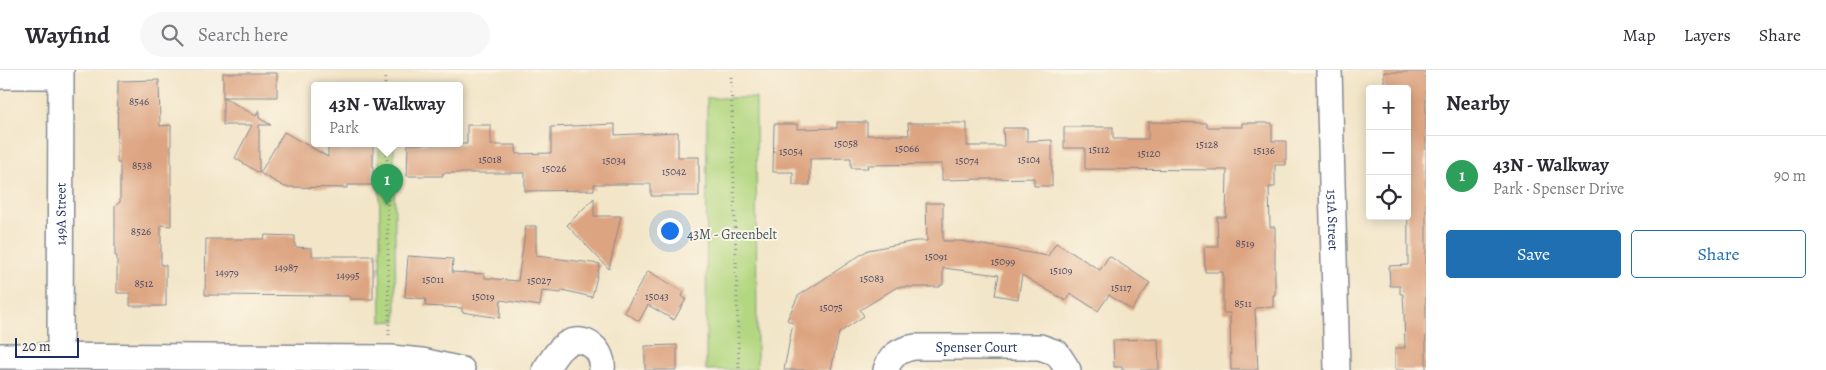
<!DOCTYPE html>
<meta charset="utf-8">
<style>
:root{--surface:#fff;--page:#f7f7f7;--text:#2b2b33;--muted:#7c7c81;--line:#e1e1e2;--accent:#1f6fb2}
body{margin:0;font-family:Alegreya,serif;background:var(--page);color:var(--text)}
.controls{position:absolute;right:15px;top:15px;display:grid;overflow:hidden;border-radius:5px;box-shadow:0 2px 12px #0003}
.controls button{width:45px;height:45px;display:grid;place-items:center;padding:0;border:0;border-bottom:1px solid var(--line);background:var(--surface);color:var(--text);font:25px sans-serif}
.scale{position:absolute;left:15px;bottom:12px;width:64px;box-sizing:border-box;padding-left:5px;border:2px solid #1b2f5e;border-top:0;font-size:14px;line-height:18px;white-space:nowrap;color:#1b2f5e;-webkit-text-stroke:4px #fcf5e5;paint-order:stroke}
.you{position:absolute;left:669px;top:160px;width:18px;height:18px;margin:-12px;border:4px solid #fff;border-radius:50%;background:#1a73e8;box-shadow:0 0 0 8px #1a73e833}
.badge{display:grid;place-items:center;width:32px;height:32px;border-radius:50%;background:var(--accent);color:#fff;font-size:16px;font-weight:700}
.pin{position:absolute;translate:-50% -41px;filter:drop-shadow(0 1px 2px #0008)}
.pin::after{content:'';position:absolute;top:26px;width:18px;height:15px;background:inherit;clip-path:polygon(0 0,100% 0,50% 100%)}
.popup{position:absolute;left:311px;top:12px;width:152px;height:65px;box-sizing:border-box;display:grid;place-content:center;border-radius:5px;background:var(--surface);filter:drop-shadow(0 1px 4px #0005);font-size:16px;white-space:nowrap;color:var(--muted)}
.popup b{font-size:19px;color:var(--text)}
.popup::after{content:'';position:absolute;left:50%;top:100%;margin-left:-10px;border:10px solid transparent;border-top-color:var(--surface)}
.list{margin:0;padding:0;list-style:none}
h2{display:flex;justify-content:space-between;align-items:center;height:65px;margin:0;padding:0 20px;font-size:21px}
h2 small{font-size:16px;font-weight:400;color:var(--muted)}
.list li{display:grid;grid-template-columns:32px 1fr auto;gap:15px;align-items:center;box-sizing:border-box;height:80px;padding:0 20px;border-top:1px solid var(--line)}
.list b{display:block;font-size:19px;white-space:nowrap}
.list p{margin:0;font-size:16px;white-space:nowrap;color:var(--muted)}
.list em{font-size:16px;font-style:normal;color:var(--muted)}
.actions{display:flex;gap:10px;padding:15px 20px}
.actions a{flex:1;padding:11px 0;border:1px solid var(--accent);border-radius:5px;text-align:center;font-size:18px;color:var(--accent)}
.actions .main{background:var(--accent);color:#fff}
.icon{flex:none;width:28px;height:28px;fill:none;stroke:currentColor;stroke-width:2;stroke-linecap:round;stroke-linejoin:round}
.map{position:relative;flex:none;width:1426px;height:300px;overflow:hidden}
header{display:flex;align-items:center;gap:30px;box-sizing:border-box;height:70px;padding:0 25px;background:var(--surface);border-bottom:1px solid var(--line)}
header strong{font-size:24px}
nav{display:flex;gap:28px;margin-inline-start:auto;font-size:18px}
.search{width:350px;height:45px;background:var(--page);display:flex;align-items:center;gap:12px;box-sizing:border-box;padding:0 18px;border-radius:28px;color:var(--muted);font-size:19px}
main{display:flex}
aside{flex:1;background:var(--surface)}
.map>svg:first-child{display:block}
</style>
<header>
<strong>Wayfind</strong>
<div class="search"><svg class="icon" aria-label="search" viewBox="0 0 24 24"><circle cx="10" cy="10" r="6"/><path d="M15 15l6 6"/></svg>Search here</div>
<nav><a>Map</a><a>Layers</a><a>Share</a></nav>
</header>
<main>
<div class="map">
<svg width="1426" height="300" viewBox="0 0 1426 300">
<rect width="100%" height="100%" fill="#fcf5e5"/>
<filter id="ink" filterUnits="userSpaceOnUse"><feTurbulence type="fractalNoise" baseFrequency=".02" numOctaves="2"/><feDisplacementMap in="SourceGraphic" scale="10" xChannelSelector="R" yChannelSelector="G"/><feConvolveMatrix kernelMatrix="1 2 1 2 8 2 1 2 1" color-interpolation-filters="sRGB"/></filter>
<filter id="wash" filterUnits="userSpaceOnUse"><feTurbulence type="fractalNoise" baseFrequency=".0096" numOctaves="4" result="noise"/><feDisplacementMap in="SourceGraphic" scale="20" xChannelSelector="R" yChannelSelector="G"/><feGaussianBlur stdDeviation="1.12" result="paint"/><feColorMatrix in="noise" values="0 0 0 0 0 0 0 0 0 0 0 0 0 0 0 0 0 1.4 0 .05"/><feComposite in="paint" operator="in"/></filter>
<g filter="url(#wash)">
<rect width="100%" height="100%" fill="#f2e5c8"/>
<path fill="#b2d780" stroke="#66836f" d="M707,28H756L757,300H706Z
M379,74H394L396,251L381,252Z"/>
<g id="blocks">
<path fill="#dda481" d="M1384,2H1426V300H1395V278H1405L1404,242L1403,224H1400V216H1390L1389,196L1408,195L1407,19H1384Z
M223,3H277V27H223Z
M159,10L160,56L171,55V156L161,155V195H166V236H130V223H117V186H115V136L120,132V93H117L118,11Z
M223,27L256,46L259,40V48L271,55H259V103L235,88L252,55H223Z
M837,52H867V65H909L908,53H967V76H1004L1003,58H1027V71L1052,70V116H1034V108L942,110V94L867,95L868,98H851V88L810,89V115H793V102H773L774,54H797V59L837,58Z
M1148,52L1207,53V57H1242V53H1272V71H1286V95H1275V117H1269L1270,157H1275V225H1273V237L1255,238L1258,300H1231L1230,243H1223V202H1205L1204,177H1218L1217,147H1226L1227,100L1085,99V78H1064V57H1113V69H1148Z
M615,54V65L678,62V87H699V126H651V114H594V120L525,121V103H443V106H407L408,74H467V55H491V75H516V84L551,83V57Z
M284,62L328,87V74H373V115H347V118L285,117L260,103Z
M594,128V146H621L609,199L567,155Z
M926,133H943V171H960L1048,186L1056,173L1100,200L1109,186L1150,213L1132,240L1109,225L1098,241L1070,223L1066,231L1022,205L1018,229L995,225L999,205L943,198V215H940V217H897L860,240L864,246L839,263L831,300H784L793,253L787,250L798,226L868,180L915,171H927Z
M526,156H536V186L600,194L592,227L562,220L561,223L542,221L540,236L501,230L500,248L462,242V238L425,236L426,229L405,227L408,186L453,189L452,202L485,204V208L518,211Z
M265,165L295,166V177L312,178V186H373V229H350V226L205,225L206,169H264Z
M648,201L684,222L682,226L686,229L674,250L648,235L639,251L624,242Z
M1158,269L1159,300H1122V297H1114L1113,270Z
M677,275V300H645V276Z"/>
</g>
</g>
<g filter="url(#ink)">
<use href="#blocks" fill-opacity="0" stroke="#868a93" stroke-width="1"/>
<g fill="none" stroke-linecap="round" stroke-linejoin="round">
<g stroke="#868a93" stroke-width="28">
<g id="minor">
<path id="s1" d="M1329,0L1337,300"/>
<path d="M0,6H60"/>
<path d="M0,286L391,288L422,291L462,300"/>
<path id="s2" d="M60,286L61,0"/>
<path d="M545,300C551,292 557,280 565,275C584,262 605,281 602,300"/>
<path id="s3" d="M886,300C890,285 901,279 915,277H1040L1057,283L1068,300"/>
</g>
</g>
<path stroke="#868a93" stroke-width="3" stroke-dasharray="1 4" stroke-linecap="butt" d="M731,7L739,300
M385,8V16
M387,74L389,265"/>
<use href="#minor" stroke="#fff" stroke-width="25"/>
</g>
</g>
<g text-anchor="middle" stroke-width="4" stroke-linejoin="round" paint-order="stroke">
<g font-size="11" fill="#4c4c67">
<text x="139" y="35">8546</text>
<text x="846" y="77">15058</text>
<text x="1207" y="78">15128</text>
<text x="907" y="82">15066</text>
<text x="1099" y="83">15112</text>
<text x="1264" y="84">15136</text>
<text x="791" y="85">15054</text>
<text x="1149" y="87">15120</text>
<text x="490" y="93">15018</text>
<text x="1029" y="93">15104</text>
<text x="614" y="94">15034</text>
<text x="967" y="94">15074</text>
<text x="142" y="99">8538</text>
<text x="554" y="102">15026</text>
<text x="674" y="105">15042</text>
<text x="141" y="165">8526</text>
<text x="1245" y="177">8519</text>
<text x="936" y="190">15091</text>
<text x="1003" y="195">15099</text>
<text x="286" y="201">14987</text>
<text x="1061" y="204">15109</text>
<text x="227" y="206">14979</text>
<text x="348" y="209">14995</text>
<text x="872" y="212">15083</text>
<text x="433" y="213">15011</text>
<text x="539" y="214">15027</text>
<text x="144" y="217">8512</text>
<text x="1121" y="221">15117</text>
<text x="483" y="230">15019</text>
<text x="657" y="230">15043</text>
<text x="1243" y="237">8511</text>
<text x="831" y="241">15075</text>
</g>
<g font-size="14" fill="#1b2f5e" stroke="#fcf5e5">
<text dy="5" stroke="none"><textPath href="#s2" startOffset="142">149A Street</textPath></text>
<text dy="5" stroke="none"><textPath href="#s1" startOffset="150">151A Street</textPath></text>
<text dy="5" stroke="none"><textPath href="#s3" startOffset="101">Spenser Court</textPath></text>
</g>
<g font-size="14" fill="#415966" stroke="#fcf5e5">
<text x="732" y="169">43M - Greenbelt</text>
</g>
</g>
</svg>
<div class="controls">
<button>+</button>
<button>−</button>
<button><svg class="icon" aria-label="locate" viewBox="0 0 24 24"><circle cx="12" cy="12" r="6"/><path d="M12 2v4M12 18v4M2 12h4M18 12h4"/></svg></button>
</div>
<div class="scale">20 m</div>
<div class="you"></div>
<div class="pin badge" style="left:387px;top:135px;background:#2e9e5b">1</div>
<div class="popup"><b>43N - Walkway</b>Park</div>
</div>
<aside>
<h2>Nearby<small></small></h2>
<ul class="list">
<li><span class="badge" style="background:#2e9e5b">1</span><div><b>43N - Walkway</b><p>Park · Spenser Drive</p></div><em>90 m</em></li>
</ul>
<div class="actions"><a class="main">Save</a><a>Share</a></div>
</aside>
</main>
